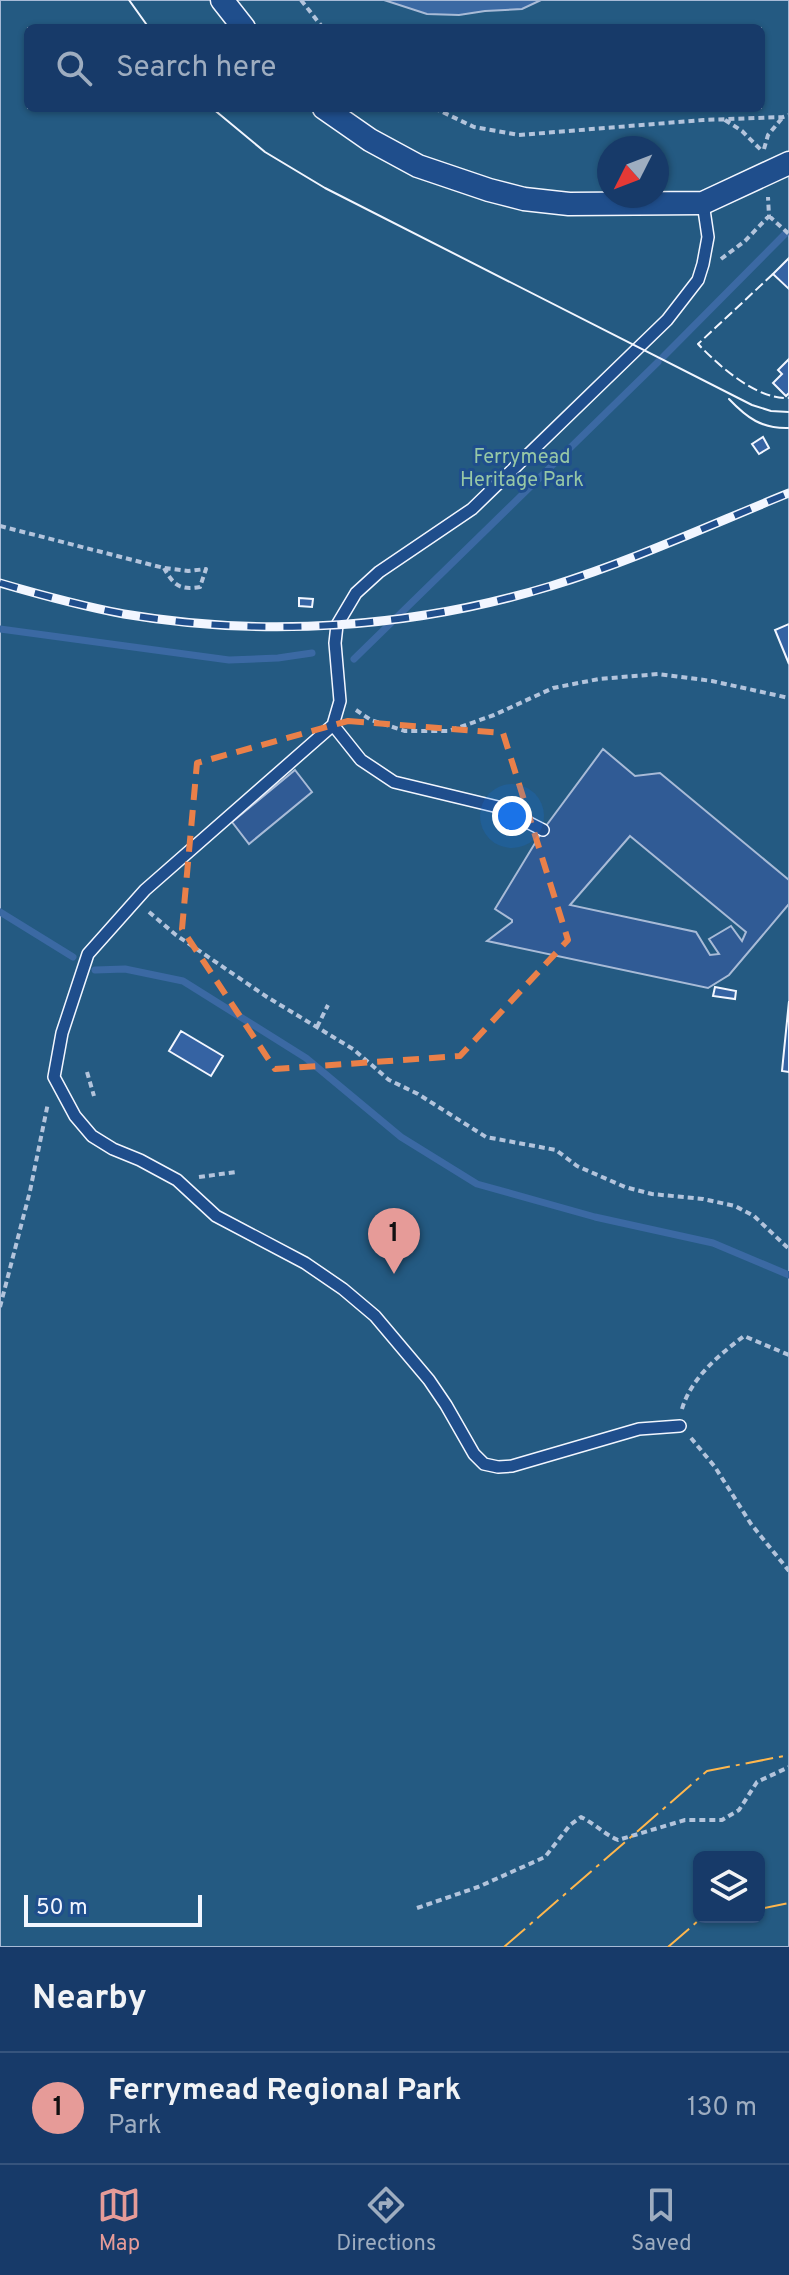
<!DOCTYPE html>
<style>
:root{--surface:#173a69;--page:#20416f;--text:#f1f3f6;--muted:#9eadc0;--line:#36547d;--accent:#e69b98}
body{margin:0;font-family:Overpass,sans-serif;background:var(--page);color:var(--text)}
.controls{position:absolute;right:24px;bottom:24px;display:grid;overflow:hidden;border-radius:12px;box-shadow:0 2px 6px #0004}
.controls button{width:72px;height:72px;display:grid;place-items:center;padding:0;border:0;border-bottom:2px solid var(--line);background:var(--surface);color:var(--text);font:40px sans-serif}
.compass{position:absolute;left:597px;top:136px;width:72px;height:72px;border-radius:50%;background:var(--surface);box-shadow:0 2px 6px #0004;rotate:228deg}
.scale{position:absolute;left:24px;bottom:20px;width:178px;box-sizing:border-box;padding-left:8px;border:4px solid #f2f6ff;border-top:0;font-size:22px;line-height:28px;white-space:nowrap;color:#f2f6ff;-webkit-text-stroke:6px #1f4e8c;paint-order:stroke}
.you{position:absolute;left:512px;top:816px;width:28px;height:28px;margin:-20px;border:6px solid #fff;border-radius:50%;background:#1a73e8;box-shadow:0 0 0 12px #1a73e833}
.badge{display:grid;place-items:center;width:52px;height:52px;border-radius:50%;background:var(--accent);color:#111;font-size:26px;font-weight:700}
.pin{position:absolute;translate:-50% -66px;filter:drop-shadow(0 2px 4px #0008)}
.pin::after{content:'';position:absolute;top:42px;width:28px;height:24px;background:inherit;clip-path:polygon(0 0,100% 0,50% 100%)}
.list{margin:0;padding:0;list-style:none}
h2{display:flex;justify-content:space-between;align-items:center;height:104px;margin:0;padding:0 32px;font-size:34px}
h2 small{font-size:26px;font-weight:400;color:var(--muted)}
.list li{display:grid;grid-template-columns:52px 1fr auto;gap:24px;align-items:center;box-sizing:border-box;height:112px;padding:0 32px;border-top:2px solid var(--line)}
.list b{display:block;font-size:30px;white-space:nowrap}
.list p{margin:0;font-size:26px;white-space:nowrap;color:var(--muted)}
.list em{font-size:26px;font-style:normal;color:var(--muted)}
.icon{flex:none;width:44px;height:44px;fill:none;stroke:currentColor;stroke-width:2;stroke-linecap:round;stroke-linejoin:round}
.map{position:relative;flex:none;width:789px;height:1947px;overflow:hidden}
.search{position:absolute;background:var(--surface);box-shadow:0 2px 6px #0004;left:24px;right:24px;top:24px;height:88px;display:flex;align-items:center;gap:20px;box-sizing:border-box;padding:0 28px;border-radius:12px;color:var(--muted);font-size:30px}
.sheet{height:216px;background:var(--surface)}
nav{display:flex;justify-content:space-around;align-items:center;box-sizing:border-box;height:112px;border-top:2px solid var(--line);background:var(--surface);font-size:22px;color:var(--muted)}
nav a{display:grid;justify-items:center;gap:4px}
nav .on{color:var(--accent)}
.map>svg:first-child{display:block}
</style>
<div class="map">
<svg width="789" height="1947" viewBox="0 0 789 1947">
<rect width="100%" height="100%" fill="#1f4e8c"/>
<path fill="#245a82" stroke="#a8bbd7" stroke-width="2" fill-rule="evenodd" d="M0,0H789V1947H0ZM28,28H761V108H28ZM609,148H657V196H609ZM699,1857H759V1917H699Z"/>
<path fill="#305b95" stroke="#a8bbd7" stroke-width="2" fill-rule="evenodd" d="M603,749L635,776L660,773L789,880V904L729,975L708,988L487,941L512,922V920L495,909L543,830ZM630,836L746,932L742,941L731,926L709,939L719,954L710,955L696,932L570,905Z
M295,770L312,792L249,844L232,822Z"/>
<path fill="#3b69a3" stroke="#a8bbd7" stroke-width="2" d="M384,0H541L522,9L485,11L459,15L427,14Z"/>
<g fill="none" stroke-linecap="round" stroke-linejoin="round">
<path stroke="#3b69a3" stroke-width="7" d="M663,357L785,234
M0,629L229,660L278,658L312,653
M354,659L658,362
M0,912L73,957
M95,970L125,969L183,981L306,1058L401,1137L477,1184L595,1217L713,1243L789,1275"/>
</g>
<path fill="#3563a3" stroke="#f2f6ff" stroke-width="2" d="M789,258V289L773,274Z
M789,359V393L786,396L773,383L782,374L778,370Z
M763,437L769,448L759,454L752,444Z
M299,598L313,599L312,607L299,606Z
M789,624V664L775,630Z
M715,987L736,991L735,999L713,996Z
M789,1001V1072L782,1071Z
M181,1031L223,1056L211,1076L169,1051Z"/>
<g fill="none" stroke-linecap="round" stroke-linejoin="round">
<g stroke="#f2f6ff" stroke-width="14">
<path id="lane" d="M333,725L145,890L88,954L62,1033L54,1077L75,1116L92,1136L113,1149L140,1160L177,1180L216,1216L305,1263L343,1289L375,1316L429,1380L446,1405L474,1454L484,1464L498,1467L512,1466L639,1429L680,1426
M543,830L498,807L394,782L361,760L333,725L340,701L335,643L337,625L356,593L379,572L472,509L667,320L698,280L703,264L708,237L703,203"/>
</g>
<g stroke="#f2f6ff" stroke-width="25">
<path id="street" d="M222,0L244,28
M324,108L370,140L418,166L489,190L524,199L569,204L703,203L789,163"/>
</g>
<path stroke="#b3c4dc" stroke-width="4" stroke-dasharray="6 4" stroke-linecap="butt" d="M301,0L323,28
M434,108L474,127L519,135L703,120L783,117L789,115
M725,120L742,131L761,150
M764,149L768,135L783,117
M769,216L789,234
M721,259L745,241L769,216L768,197
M0,526L164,568L188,571L206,569L200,587C180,590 174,586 164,568
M356,710L371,720L405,731H449L494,715L553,688L599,679L658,674L712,681L789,698
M149,912L176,935L267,997L353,1049L389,1080L418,1094L486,1137L556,1150L577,1166L625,1187L652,1194L703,1199L735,1206L754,1216L789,1249
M317,1027L328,1005
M87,1072L94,1096
M199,1177L236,1172
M0,1307L30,1191L48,1103
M682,1409C691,1378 719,1355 744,1336L789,1355
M691,1438L715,1467L751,1524L789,1571
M417,1908L478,1887L545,1857L570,1825L581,1817C595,1824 604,1834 618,1840L685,1820H722L739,1810L757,1782L789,1767"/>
<use href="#lane" stroke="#1f4e8c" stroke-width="11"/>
<use href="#street" stroke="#1f4e8c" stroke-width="22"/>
<path stroke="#f2f6ff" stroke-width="2" d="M129,0L149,28
M212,108L265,152L325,188L752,405L771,411L789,412
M729,399C747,418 762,429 789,428"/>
<g stroke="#f2f6ff" stroke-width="9">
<path id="rail" d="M0,583C41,595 82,606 124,614C266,638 413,628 551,586C632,561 710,525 789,493"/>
</g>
<use href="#rail" stroke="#1f4e8c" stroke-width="6" stroke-dasharray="18" stroke-linecap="butt"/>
<path stroke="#f2f6ff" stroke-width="2" stroke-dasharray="10 4" stroke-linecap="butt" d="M773,274L698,344C719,366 757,400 789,398"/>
<path stroke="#ffb74d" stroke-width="2" stroke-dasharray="28 6 4 6" stroke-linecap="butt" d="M759,1909L789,1903
M504,1947L707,1771L789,1755
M668,1947L698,1921L718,1917"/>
</g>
<path fill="none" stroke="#ea8049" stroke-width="6" stroke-dasharray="16 10" stroke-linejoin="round" d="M348,721L503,733L568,940L460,1056L275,1069L182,929L197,763Z"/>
<g text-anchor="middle" stroke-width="6" stroke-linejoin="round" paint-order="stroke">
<g font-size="20" fill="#97c8a6" stroke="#1f4e8c">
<text x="522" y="463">Ferrymead<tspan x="522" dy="23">Heritage Park</tspan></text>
</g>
</g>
</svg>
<div class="controls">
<button><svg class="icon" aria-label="layers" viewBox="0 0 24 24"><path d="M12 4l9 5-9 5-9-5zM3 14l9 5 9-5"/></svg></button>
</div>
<svg class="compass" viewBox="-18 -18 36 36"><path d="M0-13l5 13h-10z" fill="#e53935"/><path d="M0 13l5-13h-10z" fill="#9eadc0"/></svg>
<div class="scale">50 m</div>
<div class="you"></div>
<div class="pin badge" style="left:394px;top:1274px">1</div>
<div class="search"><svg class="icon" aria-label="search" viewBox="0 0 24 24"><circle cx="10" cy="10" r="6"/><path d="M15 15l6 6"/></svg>Search here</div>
</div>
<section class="sheet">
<h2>Nearby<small></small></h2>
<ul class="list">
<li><span class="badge">1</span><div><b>Ferrymead Regional Park</b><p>Park</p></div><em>130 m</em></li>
</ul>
</section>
<nav>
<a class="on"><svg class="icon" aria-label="map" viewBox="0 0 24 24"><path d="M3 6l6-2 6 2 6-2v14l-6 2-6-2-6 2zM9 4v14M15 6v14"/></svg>Map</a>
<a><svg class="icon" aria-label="directions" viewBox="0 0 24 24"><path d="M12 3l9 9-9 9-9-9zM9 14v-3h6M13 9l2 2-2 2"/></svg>Directions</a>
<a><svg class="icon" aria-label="saved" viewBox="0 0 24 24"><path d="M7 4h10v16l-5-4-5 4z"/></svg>Saved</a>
</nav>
